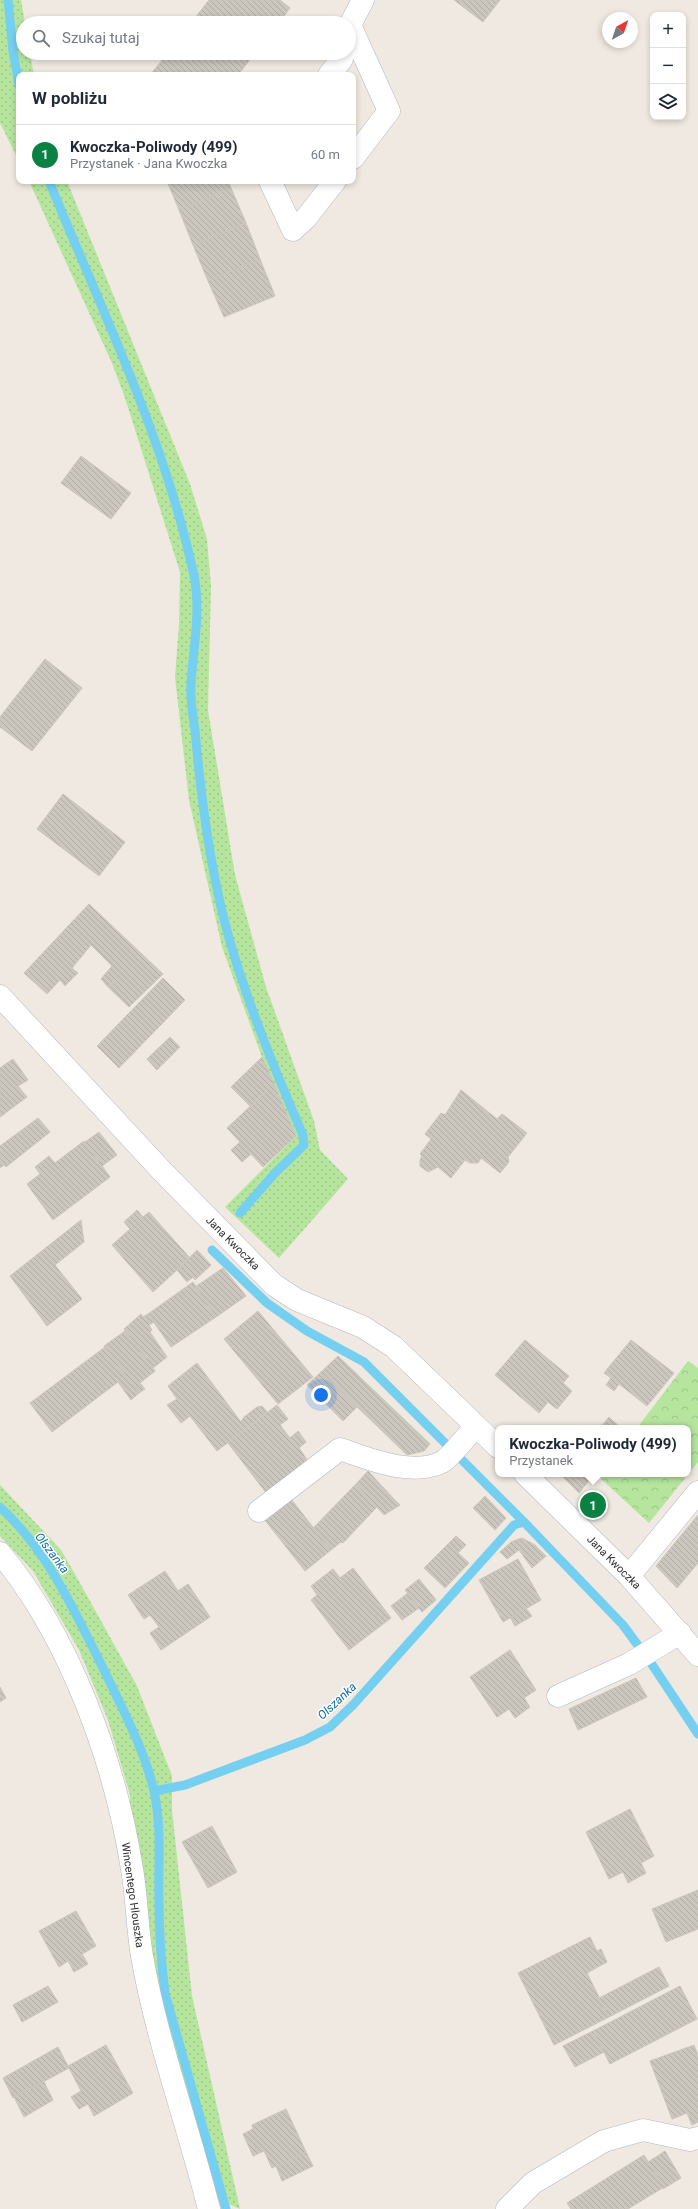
<!DOCTYPE html>
<html lang="pl">
<meta charset="utf-8">
<style>
:root{--surface:#fff;--page:#f2f2f3;--text:#1f2937;--muted:#747a83;--line:#e0e1e3;--accent:#0b8043}
body{margin:0;font-family:Roboto,sans-serif;background:var(--page);color:var(--text)}
.controls{position:absolute;right:12px;top:12px;display:grid;overflow:hidden;border-radius:8px;box-shadow:0 2px 6px #0003}
.controls button{width:36px;height:36px;display:grid;place-items:center;padding:0;border:0;border-bottom:1px solid var(--line);background:var(--surface);color:var(--text);font:20px sans-serif}
.compass{position:absolute;left:602px;top:12px;width:36px;height:36px;border-radius:50%;background:var(--surface);box-shadow:0 2px 6px #0003;rotate:40deg}
.you{position:absolute;left:321px;top:1395px;width:14px;height:14px;margin:-10px;border:3px solid #fff;border-radius:50%;background:#1a73e8;box-shadow:0 0 0 6px #1a73e833}
.badge{display:grid;place-items:center;width:26px;height:26px;border-radius:50%;background:var(--accent);color:#fff;font-size:13px;font-weight:700}
.pin{position:absolute;translate:-50% -50%;border:2px solid #fff;box-shadow:0 1px 4px #0006}
.popup{position:absolute;left:495px;top:1425px;width:196px;height:52px;box-sizing:border-box;display:grid;place-content:center;border-radius:8px;background:var(--surface);filter:drop-shadow(0 1px 3px #0005);font-size:13px;white-space:nowrap;color:var(--muted)}
.popup b{font-size:15px;color:var(--text)}
.popup::after{content:'';position:absolute;left:50%;top:100%;margin-left:-8px;border:8px solid transparent;border-top-color:var(--surface)}
.list{margin:0;padding:0;list-style:none}
h2{display:flex;justify-content:space-between;align-items:center;height:52px;margin:0;padding:0 16px;font-size:17px}
h2 small{font-size:13px;font-weight:400;color:var(--muted)}
.list li{display:grid;grid-template-columns:26px 1fr auto;gap:12px;align-items:center;box-sizing:border-box;height:60px;padding:0 16px;border-top:1px solid var(--line)}
.list b{display:block;font-size:15px;white-space:nowrap}
.list p{margin:0;font-size:13px;white-space:nowrap;color:var(--muted)}
.list em{font-size:13px;font-style:normal;color:var(--muted)}
.icon{flex:none;width:22px;height:22px;fill:none;stroke:currentColor;stroke-width:2;stroke-linecap:round;stroke-linejoin:round}
.map{position:relative;flex:none;width:698px;height:2209px;overflow:hidden}
.search{position:absolute;background:var(--surface);box-shadow:0 2px 6px #0003;left:16px;top:16px;width:340px;height:44px;display:flex;align-items:center;gap:10px;box-sizing:border-box;padding:0 14px;border-radius:22px;color:var(--muted);font-size:15px}
.panel{position:absolute;background:var(--surface);box-shadow:0 2px 6px #0003;left:16px;top:72px;width:340px;height:112px;border-radius:8px}
.map>svg:first-child{display:block}
</style>
<div class="map">
<svg width="698" height="2209" viewBox="0 0 698 2209">
<defs>
<pattern id="grass-dots" width="8" height="8" patternUnits="userSpaceOnUse"><rect width="8" height="8" fill="#b6e59e"/><path d="M2 2h.1M6 6h.1" fill="none" stroke="#9dc588" stroke-width="1.8" stroke-linecap="round"/></pattern>
<pattern id="park-crowns" width="20" height="18" patternUnits="userSpaceOnUse"><rect width="20" height="18" fill="#b6e59e"/><path d="M2 6a3 3 0 1 1 6 0M12 15a3 3 0 1 1 6 0" fill="none" stroke="#9dc588"/></pattern>
<pattern id="building-back-hatch" width="6" height="6" patternUnits="userSpaceOnUse"><rect width="6" height="6" fill="#cbc7bf"/><path d="M-1 5l2 2M0 0l6 6M5-1l2 2" fill="none" stroke="#afaba4"/></pattern>
</defs>
<rect width="100%" height="100%" fill="#efe9e1"/>
<path fill="url(#grass-dots)" d="M0,0H21L25,23H23V53H30L34,75H19V161L0,123Z
M29,181H67L190,484L207,539L211,586L208,710L235,875L266,987L314,1121L320,1150L348,1179L279,1258L225,1207L296,1136L262,1057L222,947L189,800L175,677L179,625L180,572L125,398L112,363Z
M0,1485L61,1550L80,1583L137,1686L172,1776V1810L192,1996L240,2209L206,2194L132,1869L130,1795L108,1720L79,1650L33,1571L0,1536Z"/>
<path fill="url(#park-crowns)" d="M688,1361L698,1368V1462L649,1523L599,1477L601,1474H688V1428H637Z"/>
<g fill="none" stroke-linecap="round" stroke-linejoin="round">
<path stroke="#75cff0" stroke-width="9" d="M8,0L13,51L19,85
M49,181C101,309 163,435 193,571C202,609 193,647 191,685C190,700 193,716 195,730C201,799 210,871 229,938C248,1005 275,1071 303,1135L304,1145L275,1173L240,1213
M212,1250L267,1303L307,1331L364,1362L524,1522L623,1625L653,1666L698,1734
M0,1507C47,1550 74,1610 102,1666C121,1706 144,1748 154,1791C162,1827 158,1864 159,1900C159,1931 161,1962 165,1993L226,2209
M154,1791L185,1785L305,1740L330,1727L353,1705L514,1525L524,1522"/>
</g>
<path fill="url(#building-back-hatch)" stroke="#cbc5ba" d="M209,0H280L290,8L279,23H191Z
M454,0H500L483,22Z
M168,53H255L238,75H150Z
M167,181H228L231,188L179,210Z
M231,188L246,223L193,245L179,210Z
M246,223L260,259L208,281L193,245Z
M260,259L275,296L224,317L208,281Z
M81,456L131,493L111,519L61,483Z
M45,659L82,688L32,751L0,727V717Z
M63,794L125,842L99,876L37,829Z
M89,904L163,974L129,1007L108,987L114,981L106,973L112,966L70,924Z
M70,924L91,945L72,968L78,973L65,986L60,980L47,994L24,973Z
M106,973L114,981L108,987L101,979Z
M163,978L185,1000L119,1068L97,1046Z
M170,1037L180,1047L157,1070L147,1059Z
M262,1057L274,1084L250,1106L231,1087Z
M13,1059L28,1080L18,1086L27,1097L0,1117V1068Z
M274,1084L296,1136L263,1167L251,1154L242,1162L231,1150L240,1142L227,1128Z
M461,1090L497,1119L502,1114L527,1133L508,1157L509,1162L500,1173L481,1158L478,1163H470L465,1160L451,1178L438,1167L428,1172L420,1166V1160L422,1156L420,1154L431,1139L425,1134L441,1113L445,1115Z
M38,1118L50,1132L6,1167L4,1165L0,1168V1146Z
M99,1132L117,1155L102,1166L85,1142Z
M84,1141L110,1177L53,1220L27,1184L40,1174L35,1167L49,1156L55,1163Z
M137,1210L143,1217L149,1212L190,1258L153,1292L112,1245L130,1229L124,1222Z
M81,1220L84,1242L55,1265L43,1250Z
M43,1250L82,1299L47,1326L10,1276Z
M197,1250L211,1265L195,1280L193,1277L187,1282L177,1270Z
M223,1268L246,1296L216,1317L195,1287Z
M193,1282L216,1317L171,1347L148,1314Z
M258,1311L313,1377L278,1404L224,1339Z
M141,1314L143,1317L148,1314L154,1322L149,1325L152,1330L150,1332L167,1357L153,1368L124,1329Z
M125,1331L155,1371L140,1383L145,1389L139,1393L104,1346Z
M525,1340L569,1376L563,1383L572,1391L557,1409L548,1402L539,1413L495,1375Z
M631,1340L674,1373L647,1406L619,1384L614,1391L606,1385L611,1378L604,1373Z
M105,1347L139,1393L131,1400L118,1382L52,1432L30,1403Z
M338,1356L430,1444L424,1451L407,1455L321,1372Z
M197,1363L241,1422L244,1417L257,1407L262,1406L267,1412L217,1451L190,1416L181,1423L167,1405L177,1399L168,1386Z
M321,1372L357,1407L343,1421L307,1385Z
M277,1405L288,1419L280,1425L290,1438L298,1431L306,1442L299,1448L308,1461L267,1494L228,1443Z
M609,1417L621,1428H600Z
M368,1471L394,1499L400,1505L384,1515L356,1484Z
M564,1474H594L579,1493L562,1476Z
M356,1484L377,1507L343,1543L341,1542L331,1550L313,1528Z
M485,1496L506,1518L495,1530L473,1508Z
M291,1499L331,1550L305,1571L264,1519Z
M698,1515V1535L688,1527Z
M688,1527L698,1535V1563L677,1588L656,1566Z
M456,1536L466,1545L458,1553L469,1563L445,1588L424,1568Z
M522,1538L535,1545L546,1556L532,1568L519,1550L507,1559L500,1552L511,1542Z
M518,1559L541,1600L503,1622L479,1580Z
M353,1568L391,1618L349,1650L311,1600L317,1595L311,1586L333,1569L340,1578Z
M165,1571L178,1591L188,1584L210,1617L161,1650L150,1633L159,1627L150,1615L144,1619L128,1595Z
M419,1579L436,1600L422,1612L405,1590Z
M408,1593L419,1608L402,1620L391,1606Z
M526,1608L532,1616L515,1626L510,1617Z
M510,1650L536,1690L524,1698L530,1707L515,1718L509,1709L497,1717L470,1677Z
M636,1678L647,1697L578,1730L569,1709Z
M0,1687L6,1698L0,1702Z
M630,1809L654,1856L641,1863L646,1873L628,1883L623,1872L609,1879L586,1832Z
M212,1826L237,1872L208,1888L182,1842Z
M698,1890V1929L666,1942L652,1909Z
M76,1911L96,1946L82,1954L88,1964L74,1972L68,1961L59,1967L39,1931Z
M590,1937L597,1951L601,1949L607,1962L587,1973L609,2017L554,2045L518,1973Z
M659,1967L669,1986L609,2017L599,1998Z
M48,1986L58,2002L22,2022L13,2005Z
M680,1986L697,2019L610,2064L593,2031Z
M593,2031L604,2052L575,2067L563,2046Z
M106,2045L133,2093L94,2116L88,2104L79,2109L71,2097L81,2091L68,2066Z
M694,2045L698,2055V2122L692,2125L687,2113L672,2119L650,2061Z
M58,2047L69,2068L13,2098L3,2078Z
M44,2082L53,2100L24,2117L14,2097Z
M286,2109L306,2152L272,2168L264,2151L253,2156L243,2134L253,2129L252,2125Z
M665,2151L681,2178L663,2189L664,2187L648,2162Z
M306,2152L313,2166L282,2181L276,2166Z
M644,2155L664,2187L628,2209H571L567,2203Z"/>
<g fill="none" stroke-linecap="round" stroke-linejoin="round">
<g stroke="#b4b7c1" stroke-width="23">
<path id="minor" d="M350,25L389,111L353,158
M349,27L363,0
M329,75L342,59L343,53
M270,181L293,230L306,218L335,181
M0,996L161,1170L274,1285L297,1300L363,1327L394,1347L498,1447
M525,1474L629,1576L698,1655
M259,1511L340,1449C370,1459 412,1477 442,1462C450,1458 469,1433 476,1426
M0,1553C70,1637 115,1762 132,1869C137,1898 137,1927 142,1956C157,2042 188,2125 209,2209
M629,1576L698,1492
M558,1696L629,1664L680,1633
M507,2209L533,2183L604,2141L643,2130L690,2140L698,2138"/>
</g>
<use href="#minor" stroke="#fff" stroke-width="22"/>
</g>
<g text-anchor="middle" stroke-width="3" stroke-linejoin="round" paint-order="stroke">
<g font-size="11" fill="#2e2e2e" stroke="#fff">
<text transform="translate(233 1243) rotate(45)" y="4">Jana Kwoczka</text>
<text transform="translate(614 1562) rotate(45)" y="4">Jana Kwoczka</text>
<text transform="translate(133 1895) rotate(82)" y="4">Wincentego Hlouszka</text>
</g>
<g font-size="12" font-style="italic" fill="#0d6fa3" stroke="#fff">
<text transform="translate(52 1553) rotate(53)" y="4">Olszanka</text>
<text transform="translate(337 1701) rotate(-43)" y="4">Olszanka</text>
</g>
</g>
</svg>
<div class="controls">
<button>+</button>
<button>−</button>
<button><svg class="icon" aria-label="layers" viewBox="0 0 24 24"><path d="M12 4l9 5-9 5-9-5zM3 14l9 5 9-5"/></svg></button>
</div>
<svg class="compass" viewBox="-18 -18 36 36"><path d="M0-13l5 13h-10z" fill="#e53935"/><path d="M0 13l5-13h-10z" fill="#747a83"/></svg>
<div class="you"></div>
<div class="pin badge" style="left:593px;top:1505px">1</div>
<div class="popup"><b>Kwoczka-Poliwody (499)</b>Przystanek</div>
<div class="search"><svg class="icon" aria-label="search" viewBox="0 0 24 24"><circle cx="10" cy="10" r="6"/><path d="M15 15l6 6"/></svg>Szukaj tutaj</div>
<section class="panel">
<h2>W pobliżu<small></small></h2>
<ul class="list">
<li><span class="badge">1</span><div><b>Kwoczka-Poliwody (499)</b><p>Przystanek · Jana Kwoczka</p></div><em>60 m</em></li>
</ul>
</section>
</div>
